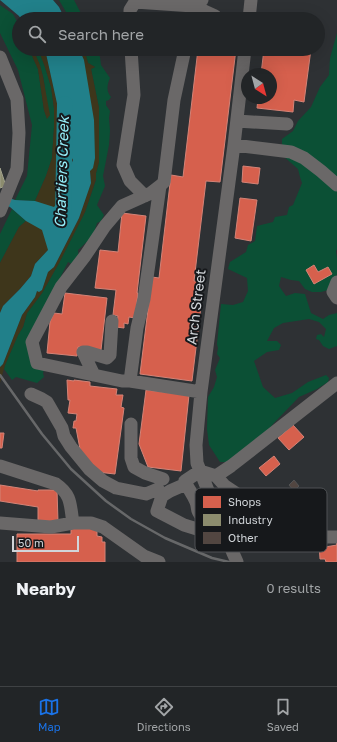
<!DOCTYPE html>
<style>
:root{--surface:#222527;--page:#2a2d2f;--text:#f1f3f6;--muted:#a2a5a7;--line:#3f4244;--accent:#1a73e8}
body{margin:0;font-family:"Golos Text",sans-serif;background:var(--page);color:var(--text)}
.compass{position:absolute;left:241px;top:68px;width:36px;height:36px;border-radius:50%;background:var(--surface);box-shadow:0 4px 16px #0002;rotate:144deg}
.scale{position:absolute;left:12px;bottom:10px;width:67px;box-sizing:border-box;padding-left:4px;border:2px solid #d1d5d9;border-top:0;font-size:11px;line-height:14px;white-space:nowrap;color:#d1d5d9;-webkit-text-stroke:3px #16181b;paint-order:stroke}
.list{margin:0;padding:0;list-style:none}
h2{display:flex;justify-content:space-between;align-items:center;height:52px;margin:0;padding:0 16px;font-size:17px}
h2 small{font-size:13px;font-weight:400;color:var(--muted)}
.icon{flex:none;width:22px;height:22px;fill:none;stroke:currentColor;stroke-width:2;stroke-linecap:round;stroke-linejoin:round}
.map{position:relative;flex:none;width:337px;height:562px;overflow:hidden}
.search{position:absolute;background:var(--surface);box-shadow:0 4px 16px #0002;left:12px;right:12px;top:12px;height:44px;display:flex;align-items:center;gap:10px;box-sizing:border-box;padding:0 14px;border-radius:22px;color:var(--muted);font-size:15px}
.sheet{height:124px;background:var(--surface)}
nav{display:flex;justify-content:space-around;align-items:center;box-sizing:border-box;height:56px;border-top:1px solid var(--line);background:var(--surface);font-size:11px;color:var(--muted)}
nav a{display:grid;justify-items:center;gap:2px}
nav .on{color:var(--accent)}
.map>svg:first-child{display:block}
</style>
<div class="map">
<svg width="337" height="562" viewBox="0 0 337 562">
<rect width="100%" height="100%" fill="#2e3134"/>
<path fill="#0b5035" d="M59,0H74L84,19H70Z
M0,5L13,14L19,25V49H30L33,58L38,69L44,110L47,119C46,105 46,90 43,76C41,68 36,59 35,51L40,53L45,67L51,87L54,108V128L52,158L46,176L35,201L15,200L27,176L32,125L18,70L0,33Z
M337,33V180L332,185L337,191V249L336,251L337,258V274L328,290L321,292H312L305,289L299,281L291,280L281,277L279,286L286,296L295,293L305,294L311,313L323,319L329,315L337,313V346L329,349L323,346L319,340L316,339L317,335L321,334L324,337L326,329L319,322L309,319L283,323L274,328L267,341H277L281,345L279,350L267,352L254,361L263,387L275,398L292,393L308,382L326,375L329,378L328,382L317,389L299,397L273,424L267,432L227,462H220L209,445L207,429L208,397L214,387L217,377L215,370L220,358L217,354L218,348L217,344L221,304L233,305L243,302L248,291L247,278L228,269L230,262L246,252L248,245L255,241L257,226L273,222L275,217L287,215L289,207L293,205L302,183L300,177L298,169L282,155V139L293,131L298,121L311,107L320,87L329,75L330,58Z
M84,49H96L100,57L101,65L110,78C107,85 106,91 111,97L109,100L106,101V105L110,111L109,118L110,131L109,145L103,176L105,186L97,205L104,215L101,221L97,223L93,236L78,250L79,261L74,265L68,262L61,276L64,279L34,329L45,367L43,373L44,377L37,383L16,377L12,380L4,369L5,365L18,335L23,327L27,313L42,293L59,263L85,212L96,180V173L99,162V108L91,69L95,67L88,63Z
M12,209L26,221L19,227L0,263V234Z"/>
<path fill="#3e361b" d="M30,49H45L58,108L72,132L68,151L73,159L67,174L66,192L48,250L35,264L31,276L20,289L3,306L0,313V263L19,227L26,221L27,201H35L46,176L52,158L54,128V108L51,87L45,67L40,54L36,52V56L40,65L43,77L50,115L47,119L44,110L38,69L33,58Z
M79,49H84L88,63L95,67L91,69L99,108V162L96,173V179L85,212L59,263L42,293L27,313L23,327L18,335L5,365L0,383V367L3,364L22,315L35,297L37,291L42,290L48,272L54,267L79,218L91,183L90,171L84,60Z"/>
<path fill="#21808a" d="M0,0H53L59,7L65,19H21L19,16Z
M45,49H79L84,60L94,120L95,158L93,168L90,171L91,183L79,218L54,267L48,272L42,290L39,292L37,291L35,297L22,315L3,364L0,367V313L3,306L20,289L31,276L35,264L48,250L42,230L26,221L10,207L0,203L3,196L15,200L35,201L54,207L66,192L67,174L73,160L68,151L72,132L62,124L58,108Z"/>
<path fill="#d6604d" stroke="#d48377" d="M198,49H236L220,182L206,181L194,281H199L196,306H201L192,381L140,374L152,277L159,278L171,175L183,177Z
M264,49H311L304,102L294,100L293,112L257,108L258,98H271V74H261Z
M243,166L260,168L258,184L242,182Z
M240,198L257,200L251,241L235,238Z
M122,213L146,216L137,293H138L135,318L129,317L128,324L124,323V328L116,327L118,316L113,315L116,290L95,288L100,250L118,252Z
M314,265L318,272L328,267L332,274L314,284L306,270Z
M65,293L107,298L101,350L78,347L77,356L47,353L50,322L54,313L62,314Z
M67,380L74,381V380L90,382V386L117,389L116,395H123L121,407L124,408L115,474L97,472L80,449L76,428H73L74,421H76L77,414L68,413L70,400H68Z
M146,390L189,395L181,471L148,467L139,444Z
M293,425L304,437L289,450L278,438Z
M0,433H4L2,448H0Z
M274,456L280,464L266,476L259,468Z
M0,485L38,491V490H57L58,522H38V507L0,501Z
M71,528H97V536L102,537V542H105V562H17V534H71Z
M325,542V547L337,545L336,542H337V562H326L325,559H320L319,543Z"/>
<path fill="#8c8c6e" stroke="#a1a28e" d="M0,168L6,186L0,188Z"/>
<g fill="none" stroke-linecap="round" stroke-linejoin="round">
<path stroke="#21808a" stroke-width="16" d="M63,217L65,104"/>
</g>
<path fill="#524641" stroke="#535354" d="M294,480L299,486L294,491L289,485Z"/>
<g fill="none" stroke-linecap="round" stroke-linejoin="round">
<path stroke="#6a6868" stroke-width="13" d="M130,19V10L135,2L193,6L215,16L216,19
M191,19L193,6L202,0
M249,19L251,0
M131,49L134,95L123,165L130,181L145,196
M0,57L17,99L19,133L17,169L0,211
M237,121L287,124
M234,145L291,152L304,158L321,171L337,185
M160,186L144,299L137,328L130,381L201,392
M337,282L333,292L337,298
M94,375L83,352H87L107,358L110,355L112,321
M130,381H122L37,363L32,342L61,287L85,256L105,226L122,206L151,193L160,186L164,182L174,100L185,49
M31,394L42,399L47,402L62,428L64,436L71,447L89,469L103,481L116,488L146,494L158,489
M131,424V458L134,467L145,473L163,479
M0,466L56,484C72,495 70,505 73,523
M216,476L225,486L278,521L298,532L308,534L315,537H337
M186,484L170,491L162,496L157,511L184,525L197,529L202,526V517C195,509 199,510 196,502C193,494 188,489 185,481L200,471L216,476L231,466L337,383
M270,516L275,538
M0,523L51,527L73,523H91L103,527L144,556L159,562
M308,534L309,527L314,515
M237,562L233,553L197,463L196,445L201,392L234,145L245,49"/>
<path stroke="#676869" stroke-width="2.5" d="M0,375L42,434L71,469L106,501L131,519L165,538L212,558L229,562"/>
</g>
<g text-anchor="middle" stroke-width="4" stroke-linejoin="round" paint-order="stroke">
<g font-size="14" fill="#d1d5d9" stroke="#16181b">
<text transform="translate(196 307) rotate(-83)" y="5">Arch Street</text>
</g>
<g font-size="15" font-style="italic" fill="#95edf8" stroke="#16181b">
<text transform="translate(62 172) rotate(-88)" y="5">Chartiers Creek</text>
</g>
</g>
<rect x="195" y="488" width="132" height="64" rx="6" fill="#16181b" stroke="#4e5154" stroke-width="1"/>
<rect x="203" y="496" width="18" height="12" fill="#d6604d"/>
<rect x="203" y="514" width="18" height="12" fill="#8c8c6e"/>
<rect x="203" y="532" width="18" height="12" fill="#524641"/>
<g font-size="11" fill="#d1d5d9">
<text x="228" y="506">Shops</text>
<text x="228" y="524">Industry</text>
<text x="228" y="542">Other</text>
</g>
</svg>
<svg class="compass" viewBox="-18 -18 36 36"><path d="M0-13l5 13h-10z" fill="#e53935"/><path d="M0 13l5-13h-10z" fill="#a2a5a7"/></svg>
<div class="scale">50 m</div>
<div class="search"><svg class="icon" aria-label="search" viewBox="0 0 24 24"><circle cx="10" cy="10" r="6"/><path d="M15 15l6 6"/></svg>Search here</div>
</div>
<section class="sheet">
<h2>Nearby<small>0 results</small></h2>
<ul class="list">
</ul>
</section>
<nav>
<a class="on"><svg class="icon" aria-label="map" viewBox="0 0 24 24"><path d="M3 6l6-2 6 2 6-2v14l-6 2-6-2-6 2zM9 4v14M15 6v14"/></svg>Map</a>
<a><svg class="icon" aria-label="directions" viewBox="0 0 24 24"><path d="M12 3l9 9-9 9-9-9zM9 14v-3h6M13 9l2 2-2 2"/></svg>Directions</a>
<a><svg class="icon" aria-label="saved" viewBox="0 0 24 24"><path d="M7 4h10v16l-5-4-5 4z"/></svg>Saved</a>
</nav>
